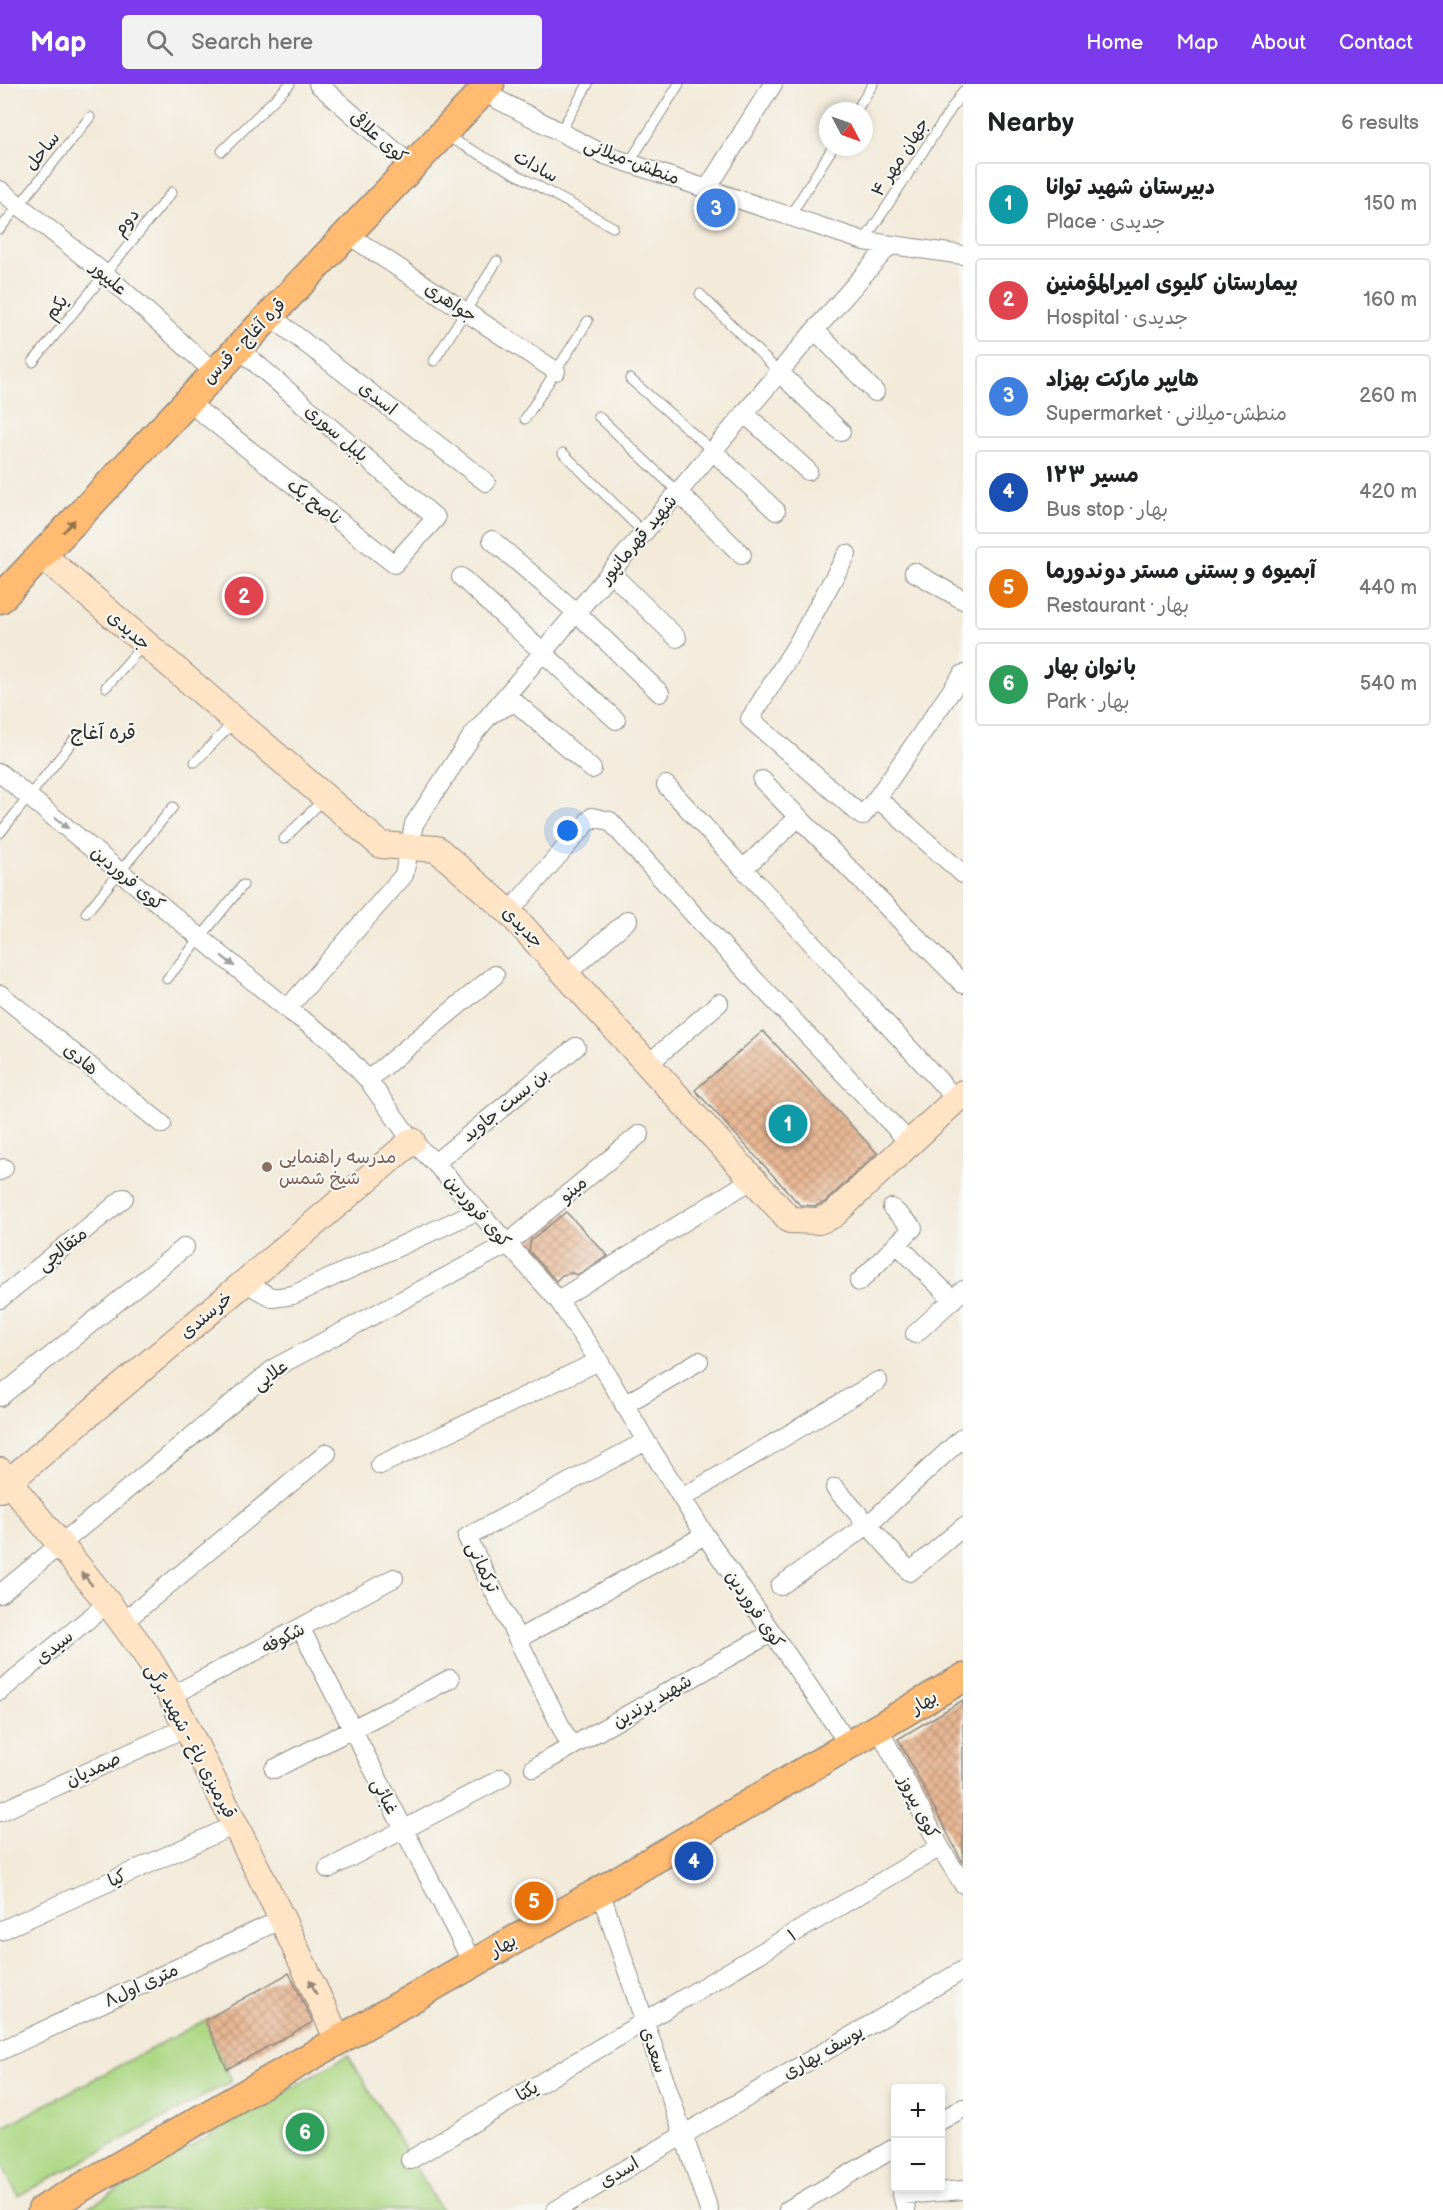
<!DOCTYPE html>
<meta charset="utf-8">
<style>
:root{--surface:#fff;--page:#f2f2f2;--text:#202124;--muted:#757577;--line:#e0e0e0;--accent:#7c3aed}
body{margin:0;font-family:"Balsamiq Sans","Playpen Sans Arabic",sans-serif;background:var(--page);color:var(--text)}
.controls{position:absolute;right:18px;bottom:18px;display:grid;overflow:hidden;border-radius:6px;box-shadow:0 3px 9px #0003}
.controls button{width:54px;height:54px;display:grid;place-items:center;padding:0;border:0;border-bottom:2px solid var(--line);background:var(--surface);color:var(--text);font:30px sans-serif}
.compass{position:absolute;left:819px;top:18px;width:54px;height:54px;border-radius:50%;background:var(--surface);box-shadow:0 3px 9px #0003;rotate:131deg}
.you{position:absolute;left:568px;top:747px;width:21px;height:21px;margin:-15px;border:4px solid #fff;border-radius:50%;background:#1a73e8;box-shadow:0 0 0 9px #1a73e833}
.badge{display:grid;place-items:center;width:39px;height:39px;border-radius:50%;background:var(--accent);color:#fff;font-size:20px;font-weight:700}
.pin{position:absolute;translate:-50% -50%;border:3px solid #fff;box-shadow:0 2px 6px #0006}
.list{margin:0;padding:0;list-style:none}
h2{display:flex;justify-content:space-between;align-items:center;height:78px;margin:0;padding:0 24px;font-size:26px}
h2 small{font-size:20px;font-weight:400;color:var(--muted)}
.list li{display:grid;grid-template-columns:39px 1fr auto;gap:18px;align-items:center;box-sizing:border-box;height:84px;margin:0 12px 12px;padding:0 12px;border:2px solid var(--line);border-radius:6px}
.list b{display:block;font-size:22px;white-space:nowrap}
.list p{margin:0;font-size:20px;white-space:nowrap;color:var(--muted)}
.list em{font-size:20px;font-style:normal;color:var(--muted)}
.icon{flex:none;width:33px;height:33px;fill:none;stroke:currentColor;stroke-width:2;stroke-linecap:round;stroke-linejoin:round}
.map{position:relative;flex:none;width:963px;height:2126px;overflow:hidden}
header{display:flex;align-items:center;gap:36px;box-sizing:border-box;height:84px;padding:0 30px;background:var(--accent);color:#fff}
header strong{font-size:28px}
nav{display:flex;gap:33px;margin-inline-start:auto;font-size:21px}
.search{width:420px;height:54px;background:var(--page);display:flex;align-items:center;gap:15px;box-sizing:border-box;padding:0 21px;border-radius:6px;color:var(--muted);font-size:22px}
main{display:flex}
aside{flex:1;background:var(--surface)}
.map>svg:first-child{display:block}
</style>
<header>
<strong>Map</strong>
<div class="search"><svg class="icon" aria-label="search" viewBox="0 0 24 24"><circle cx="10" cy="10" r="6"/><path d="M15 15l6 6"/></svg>Search here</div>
<nav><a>Home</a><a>Map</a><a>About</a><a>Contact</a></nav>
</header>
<main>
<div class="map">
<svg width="963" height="2126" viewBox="0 0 963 2126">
<defs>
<pattern id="building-cross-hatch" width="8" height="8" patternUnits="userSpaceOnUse" patternTransform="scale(1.5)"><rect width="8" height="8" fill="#e8b794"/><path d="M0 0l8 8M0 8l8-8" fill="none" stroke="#bc9579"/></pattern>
</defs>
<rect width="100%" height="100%" fill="#f6f6f2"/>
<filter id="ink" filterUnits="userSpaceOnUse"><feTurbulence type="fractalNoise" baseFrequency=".0167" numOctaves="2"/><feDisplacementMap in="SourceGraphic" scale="12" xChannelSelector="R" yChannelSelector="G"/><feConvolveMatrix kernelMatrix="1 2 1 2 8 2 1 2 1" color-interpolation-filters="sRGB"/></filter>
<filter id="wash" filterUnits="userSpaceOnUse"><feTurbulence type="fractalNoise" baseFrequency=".008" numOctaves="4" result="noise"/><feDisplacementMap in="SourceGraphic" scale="24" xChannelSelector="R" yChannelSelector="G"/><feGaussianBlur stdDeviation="1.35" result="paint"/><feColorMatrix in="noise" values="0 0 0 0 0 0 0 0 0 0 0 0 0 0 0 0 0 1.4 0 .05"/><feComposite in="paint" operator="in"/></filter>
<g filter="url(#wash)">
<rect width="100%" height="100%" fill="#f3ead9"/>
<path fill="#acd783" stroke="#6c8157" stroke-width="1.5" d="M205,1936L232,1997L18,2112L0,2077V2045Z
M348,1971L441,2126H83Z"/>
<g id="blocks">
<path fill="url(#building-cross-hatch)" d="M763,947L877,1069L825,1118L816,1122L800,1121L695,1006Z
M566,1128L608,1172L577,1191L572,1189L562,1191L556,1197L529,1167L531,1156Z
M963,1616V1779L898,1655Z
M289,1889L313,1938L227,1985L205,1936Z"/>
</g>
</g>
<g filter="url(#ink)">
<use href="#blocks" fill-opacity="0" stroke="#8f8a82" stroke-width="1.5"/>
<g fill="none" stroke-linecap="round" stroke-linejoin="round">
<g stroke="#8f8a82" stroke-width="11">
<path id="lane" d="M856,27L873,0
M560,48L588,0
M446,52L613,143
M222,67L290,0
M629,79L679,0
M790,132L833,63
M0,145L90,33
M864,157L963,7
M700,210L779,288
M434,277L497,177
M33,278L172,108
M630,295L713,367
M598,332L678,408
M525,335L588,237
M563,369L644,449
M106,603L144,560
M195,678L233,639
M0,749L77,652
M284,755L325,714
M86,829L173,723
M167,895L243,801"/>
</g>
<g stroke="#8f8a82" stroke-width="20">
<path id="street" d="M318,0L412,82
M483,8L605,71L629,79L864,157L963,171
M707,105L773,0
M0,106L104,189L214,288
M347,150L556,287
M269,231L486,398
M815,246L875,308
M779,288L841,348
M187,317L394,480L436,434L238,264
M744,329L808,387
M713,367L776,427
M678,408L742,471
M492,456L576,528L660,609
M847,470L796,562L750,635L862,732L877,714L963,590
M610,488L677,554
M914,488L963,516
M461,493L616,636
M495,628L515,618L592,685
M0,689L287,925L332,957L368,996L412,1057L435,1079L558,1216L599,1277L646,1357L705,1451L849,1661
M762,696L963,900
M666,701L956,1015
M877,714L963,790
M743,785L799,733
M509,828L592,733L610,737L713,852L909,1058
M566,890L628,836
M0,910L162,1040
M287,925L404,791L414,740L472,652L815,246L890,161
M648,980L719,919
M368,996L495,891
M435,1079L576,963
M0,1087L4,1084
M897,1160L953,1216
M244,1198L273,1214L293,1211L477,1127
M859,1198L913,1144L892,1124
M0,1215L124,1114
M558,1216L753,1095
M915,1250L963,1206
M0,1313L185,1163
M624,1321L699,1277
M380,1381L599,1277
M835,1404L910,1488L963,1443
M682,1414L878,1297
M780,1502L868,1441L963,1353
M0,1510L276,1283L506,1161L640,1050
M122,1539L327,1369
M301,1545L472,1878
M518,1555L705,1451
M0,1607L108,1519
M171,1612L394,1494
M879,1645L940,1763L963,1800
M571,1663L467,1453L646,1357
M534,1684L771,1549
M274,1685L450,1595
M0,1728L187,1643
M328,1785L502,1694
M600,1807L709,2126
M0,1847L235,1741
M0,1967L282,1835
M940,2037L963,2024
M410,2076L940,1763
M556,2126L963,1886
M788,2126L896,2063
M906,2126L902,2111L963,2106"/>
</g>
<g stroke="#8f8a82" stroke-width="28">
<path id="secondary" d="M42,471L381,761L437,765L509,828L790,1136L819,1137L833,1131L963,1009
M0,1387L108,1519L145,1569L171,1612L282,1835L338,1956
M0,1405L412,1057"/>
</g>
<g stroke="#8f8a82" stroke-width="31">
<path id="primary" d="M0,515L490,0
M42,2126L600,1807L963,1594"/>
</g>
<use href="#lane" stroke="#fff" stroke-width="9"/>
<use href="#street" stroke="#fff" stroke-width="18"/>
<use href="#secondary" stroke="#ffe4c6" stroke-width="26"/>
<use href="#primary" stroke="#ffbb71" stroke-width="28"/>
</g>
<defs><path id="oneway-solid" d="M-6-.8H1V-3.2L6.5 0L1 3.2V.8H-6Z" transform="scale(1.5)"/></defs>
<use fill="#95734e" href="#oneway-solid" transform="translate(69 442) rotate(-47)"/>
<g fill="#a0a0a0">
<use href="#oneway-solid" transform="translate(62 739) rotate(40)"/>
<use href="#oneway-solid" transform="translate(228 877) rotate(39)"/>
</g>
<g fill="#958878">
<use href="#oneway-solid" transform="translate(87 1495) rotate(-129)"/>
<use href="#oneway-solid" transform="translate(313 1903) rotate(-115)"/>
</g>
</g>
<circle fill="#8d6e63" stroke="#f6f6f2" stroke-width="2" cx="267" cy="1083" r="6"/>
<g text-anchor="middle" stroke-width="4.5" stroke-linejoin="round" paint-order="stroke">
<g font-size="18" fill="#2b2b2b" stroke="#f6f6f2">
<text transform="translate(379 53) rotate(41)" y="6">کوی علافی</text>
<text transform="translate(42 67) rotate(-51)" y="6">ساحل</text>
<text transform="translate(900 73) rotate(-57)" y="6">جهان مهر ۴</text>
<text transform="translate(632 77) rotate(21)" y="6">منطش-میلانی</text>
<text transform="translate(536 82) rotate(29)" y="6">سادات</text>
<text transform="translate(126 138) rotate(-50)" y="6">دوم</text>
<text transform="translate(109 194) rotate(41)" y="6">علیپور</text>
<text transform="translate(451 218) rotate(33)" y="6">جواهری</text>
<text transform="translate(56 223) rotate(-51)" y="6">یکم</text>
<text transform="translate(244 257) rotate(-46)" y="6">قره آغاج - قدس</text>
<text transform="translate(378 314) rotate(38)" y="6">اسدی</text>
<text transform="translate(337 349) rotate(41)" y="6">بلبل سوری</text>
<text transform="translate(315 418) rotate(38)" y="6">ناصح یک</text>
<text transform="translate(638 455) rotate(-50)" y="6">شهید قهرمانپور</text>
<text transform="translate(129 546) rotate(41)" y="6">جدیدی</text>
<text transform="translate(128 794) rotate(40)" y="6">کوی فروردین</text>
<text transform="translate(523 843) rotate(46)" y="6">جدیدی</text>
<text transform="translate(81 975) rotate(39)" y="6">هادی</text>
<text transform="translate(505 1021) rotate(-39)" y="6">بن بست جاوید</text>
<text transform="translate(573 1105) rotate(-39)" y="6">مینو</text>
<text transform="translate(478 1127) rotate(49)" y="6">کوی فروردین</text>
<text transform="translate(62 1165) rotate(-39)" y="6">متقالچی</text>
<text transform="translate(206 1231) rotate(-40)" y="6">خرسندی</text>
<text transform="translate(270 1291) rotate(-36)" y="6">علایی</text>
<text transform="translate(483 1483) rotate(65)" y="6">ترکمانی</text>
<text transform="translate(755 1525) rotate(56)" y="6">کوی فروردین</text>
<text transform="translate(283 1554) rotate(-28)" y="6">شکوفه</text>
<text transform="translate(54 1563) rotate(-39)" y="6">سیدی</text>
<text transform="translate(652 1617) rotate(-30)" y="6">شهید پرندین</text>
<text transform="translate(924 1618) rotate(-31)" y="6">بهار</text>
<text transform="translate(191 1657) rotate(62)" y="6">قیرمیزی باغ - شهید برگی</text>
<text transform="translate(93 1685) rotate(-25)" y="6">صمدیان</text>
<text transform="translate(385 1712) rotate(63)" y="6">غبائی</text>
<text transform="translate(919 1723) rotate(63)" y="6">کوی پیروز</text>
<text transform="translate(117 1794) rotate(-24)" y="6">کیا</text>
<text transform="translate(792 1851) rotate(-31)" y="6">۱</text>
<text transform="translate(503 1861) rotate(-29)" y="6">بهار</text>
<text transform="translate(141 1901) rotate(-25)" y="6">۸متری اول</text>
<text transform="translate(654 1966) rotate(71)" y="6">سعدی</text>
<text transform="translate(823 1968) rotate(-30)" y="6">یوسف بهاری</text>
<text transform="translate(527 2007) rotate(-30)" y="6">یکتا</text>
<text transform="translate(619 2088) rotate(-31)" y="6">اسدی</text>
</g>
<g font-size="18" fill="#785e54" stroke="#f6f6f2" text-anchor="start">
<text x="279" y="1079">مدرسه راهنمایی<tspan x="279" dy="21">شیخ شمس</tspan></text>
</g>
<g font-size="20" fill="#2b2b2b" stroke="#f6f6f2">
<text x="103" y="655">قره آغاج</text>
</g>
</g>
</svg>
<div class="controls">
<button>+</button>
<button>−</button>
</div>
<svg class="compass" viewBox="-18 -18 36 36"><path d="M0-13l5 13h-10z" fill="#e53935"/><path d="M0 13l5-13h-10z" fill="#757577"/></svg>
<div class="you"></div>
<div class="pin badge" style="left:788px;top:1040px;background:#0f9aa8">1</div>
<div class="pin badge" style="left:244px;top:512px;background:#e0444e">2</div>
<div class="pin badge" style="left:716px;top:124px;background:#3f7fe0">3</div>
<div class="pin badge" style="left:694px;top:1777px;background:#1a4fb4">4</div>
<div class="pin badge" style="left:534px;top:1817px;background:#e8710a">5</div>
<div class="pin badge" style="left:305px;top:2048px;background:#2e9e5b">6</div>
</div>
<aside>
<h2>Nearby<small>6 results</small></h2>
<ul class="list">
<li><span class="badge" style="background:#0f9aa8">1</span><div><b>دبیرستان شهید توانا</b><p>Place · جدیدی</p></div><em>150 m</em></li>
<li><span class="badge" style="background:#e0444e">2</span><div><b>بیمارستان کلیوی امیرالمؤمنین</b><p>Hospital · جدیدی</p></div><em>160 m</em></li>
<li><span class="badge" style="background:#3f7fe0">3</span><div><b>هایپر مارکت بهزاد</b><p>Supermarket · منطش-میلانی</p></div><em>260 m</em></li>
<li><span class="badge" style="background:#1a4fb4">4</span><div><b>مسیر ۱۲۳</b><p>Bus stop · بهار</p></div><em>420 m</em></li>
<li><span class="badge" style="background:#e8710a">5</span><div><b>آبمیوه و بستنی مستر دوندورما</b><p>Restaurant · بهار</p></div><em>440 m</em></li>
<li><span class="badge" style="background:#2e9e5b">6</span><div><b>بانوان بهار</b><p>Park · بهار</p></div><em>540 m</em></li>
</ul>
</aside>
</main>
